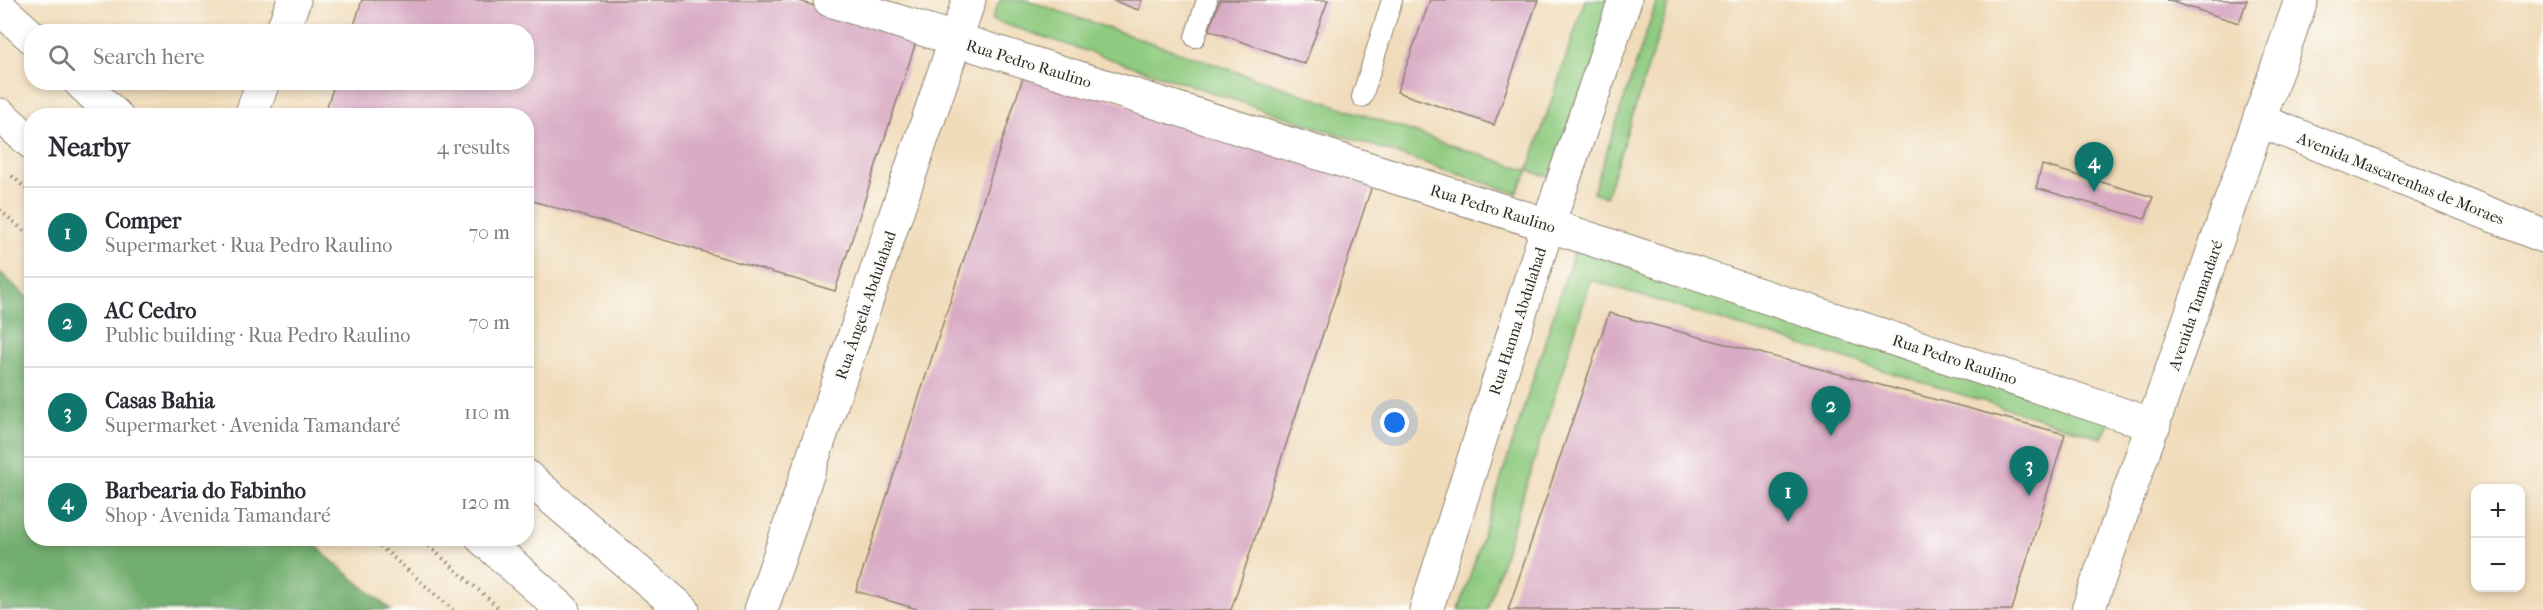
<!DOCTYPE html>
<meta charset="utf-8">
<style>
:root{--surface:#fff;--page:#f7f7f7;--text:#2b2b33;--muted:#7c7c81;--line:#e1e1e2;--accent:#0f766e}
body{margin:0;font-family:"IM FELL French Canon",serif;background:var(--page);color:var(--text)}
.controls{position:absolute;right:18px;bottom:18px;display:grid;overflow:hidden;border-radius:12px;box-shadow:0 3px 9px #0003}
.controls button{width:54px;height:54px;display:grid;place-items:center;padding:0;border:0;border-bottom:2px solid var(--line);background:var(--surface);color:var(--text);font:30px sans-serif}
.you{position:absolute;left:1395px;top:423px;width:21px;height:21px;margin:-15px;border:4px solid #fff;border-radius:50%;background:#1a73e8;box-shadow:0 0 0 9px #1a73e833}
.badge{display:grid;place-items:center;width:39px;height:39px;border-radius:50%;background:var(--accent);color:#fff;font-size:20px;font-weight:700}
.pin{position:absolute;translate:-50% -50px;filter:drop-shadow(0 2px 3px #0008)}
.pin::after{content:'';position:absolute;top:32px;width:21px;height:18px;background:inherit;clip-path:polygon(0 0,100% 0,50% 100%)}
.list{margin:0;padding:0;list-style:none}
h2{display:flex;justify-content:space-between;align-items:center;height:78px;margin:0;padding:0 24px;font-size:26px}
h2 small{font-size:20px;font-weight:400;color:var(--muted)}
.list li{display:grid;grid-template-columns:39px 1fr auto;gap:18px;align-items:center;box-sizing:border-box;height:90px;padding:0 24px;border-top:2px solid var(--line)}
.list b{display:block;font-size:22px;white-space:nowrap}
.list p{margin:0;font-size:20px;white-space:nowrap;color:var(--muted)}
.list em{font-size:20px;font-style:normal;color:var(--muted)}
.icon{flex:none;width:33px;height:33px;fill:none;stroke:currentColor;stroke-width:2;stroke-linecap:round;stroke-linejoin:round}
.map{position:relative;flex:none;width:2543px;height:610px;overflow:hidden}
.search{position:absolute;background:var(--surface);box-shadow:0 3px 9px #0003;left:24px;top:24px;width:510px;height:66px;display:flex;align-items:center;gap:15px;box-sizing:border-box;padding:0 21px;border-radius:24px;color:var(--muted);font-size:22px}
.panel{position:absolute;background:var(--surface);box-shadow:0 3px 9px #0003;left:24px;top:108px;width:510px;height:438px;border-radius:24px}
.map>svg:first-child{display:block}
</style>
<div class="map">
<svg width="2543" height="610" viewBox="0 0 2543 610">
<rect width="100%" height="100%" fill="#fdfcf7"/>
<filter id="ink" filterUnits="userSpaceOnUse"><feTurbulence type="fractalNoise" baseFrequency=".0167" numOctaves="2"/><feDisplacementMap in="SourceGraphic" scale="12" xChannelSelector="R" yChannelSelector="G"/><feConvolveMatrix kernelMatrix="1 2 1 2 8 2 1 2 1" color-interpolation-filters="sRGB"/></filter>
<filter id="wash" filterUnits="userSpaceOnUse"><feTurbulence type="fractalNoise" baseFrequency=".008" numOctaves="4" result="noise"/><feDisplacementMap in="SourceGraphic" scale="24" xChannelSelector="R" yChannelSelector="G"/><feGaussianBlur stdDeviation="1.35" result="paint"/><feColorMatrix in="noise" values="0 0 0 0 0 0 0 0 0 0 0 0 0 0 0 0 0 1.4 0 .05"/><feComposite in="paint" operator="in"/></filter>
<g filter="url(#wash)">
<rect width="100%" height="100%" fill="#f0dbb9"/>
<path fill="#8eca7f" stroke="#5c7a55" stroke-width="1.5" d="M1000,0H1026L1528,171L1585,0H1616L1555,178L1529,171L1516,193L992,20Z
M1657,0H1670L1606,197L1593,193Z
M1575,248L2111,420L2102,438L1591,280L1487,610H1459Z"/>
<path fill="#72ae6e" stroke="#4e6c4c" stroke-width="1.5" d="M0,272L31,301L32,538L311,539L325,555L391,610H0Z"/>
<g id="blocks">
<path fill="#d9abc4" d="M362,0H796L917,39L835,291L526,199V116H324L335,82H526V32H352Z
M1112,0H1142L1138,10Z
M1220,0H1328L1305,64L1209,30Z
M1430,0H1538L1494,125L1397,92Z
M2166,0H2247L2239,23Z
M1025,71L1372,186L1231,610H920L856,591Z
M2042,165L2153,197L2145,219L2036,188Z
M1609,313L2065,434L2012,610H1508Z"/>
</g>
</g>
<g filter="url(#ink)">
<use href="#blocks" fill-opacity="0" stroke="#8e8372" stroke-width="1.5"/>
<g fill="none" stroke-linecap="round" stroke-linejoin="round">
<g stroke="#8e8372" stroke-width="22">
<path id="service" d="M1195,37L1207,0
M1362,97L1392,0"/>
</g>
<g stroke="#8e8372" stroke-width="35">
<path id="minor" d="M830,0L1548,225L2154,425
M282,32L294,0
M251,116L263,82
M761,610L969,0
M1426,610L1548,225L1625,0"/>
</g>
<g stroke="#8e8372" stroke-width="35">
<path id="secondary" d="M2259,120L2543,236
M2088,610L2301,0"/>
</g>
<g stroke="#8e8372" stroke-width="35">
<path id="primary" d="M0,8L32,37
M80,82L116,116
M0,115L32,143
M526,476L683,610
M482,538L563,610"/>
</g>
<path stroke="#8e8372" stroke-width="4" stroke-dasharray="1.5 4.5" stroke-linecap="butt" d="M12,176L32,194
M0,210L32,238
M371,538L453,610
M420,538L501,610"/>
<use href="#service" stroke="#fff" stroke-width="20"/>
<use href="#minor" stroke="#fff" stroke-width="33"/>
<use href="#secondary" stroke="#fff" stroke-width="33"/>
<use href="#primary" stroke="#fff" stroke-width="33"/>
</g>
</g>
<g text-anchor="middle" stroke-width="4.5" stroke-linejoin="round" paint-order="stroke">
<g font-size="16" fill="#2b2b2b" stroke="#fdfcf7">
<text transform="translate(1029 63) rotate(17)" y="6">Rua Pedro Raulino</text>
<text transform="translate(2401 178) rotate(22)" y="6">Avenida Mascarenhas de Moraes</text>
<text transform="translate(1493 208) rotate(17)" y="6">Rua Pedro Raulino</text>
<text transform="translate(865 305) rotate(-71)" y="6">Rua Ângela Abdulahad</text>
<text transform="translate(2195 305) rotate(-71)" y="6">Avenida Tamandaré</text>
<text transform="translate(1517 321) rotate(-72)" y="6">Rua Hanna Abdulahad</text>
<text transform="translate(1955 359) rotate(18)" y="6">Rua Pedro Raulino</text>
</g>
</g>
</svg>
<div class="controls">
<button>+</button>
<button>−</button>
</div>
<div class="you"></div>
<div class="pin badge" style="left:1788px;top:522px">1</div>
<div class="pin badge" style="left:1831px;top:436px">2</div>
<div class="pin badge" style="left:2029px;top:496px">3</div>
<div class="pin badge" style="left:2094px;top:192px">4</div>
<div class="search"><svg class="icon" aria-label="search" viewBox="0 0 24 24"><circle cx="10" cy="10" r="6"/><path d="M15 15l6 6"/></svg>Search here</div>
<section class="panel">
<h2>Nearby<small>4 results</small></h2>
<ul class="list">
<li><span class="badge">1</span><div><b>Comper</b><p>Supermarket · Rua Pedro Raulino</p></div><em>70 m</em></li>
<li><span class="badge">2</span><div><b>AC Cedro</b><p>Public building · Rua Pedro Raulino</p></div><em>70 m</em></li>
<li><span class="badge">3</span><div><b>Casas Bahia</b><p>Supermarket · Avenida Tamandaré</p></div><em>110 m</em></li>
<li><span class="badge">4</span><div><b>Barbearia do Fabinho</b><p>Shop · Avenida Tamandaré</p></div><em>120 m</em></li>
</ul>
</section>
</div>
